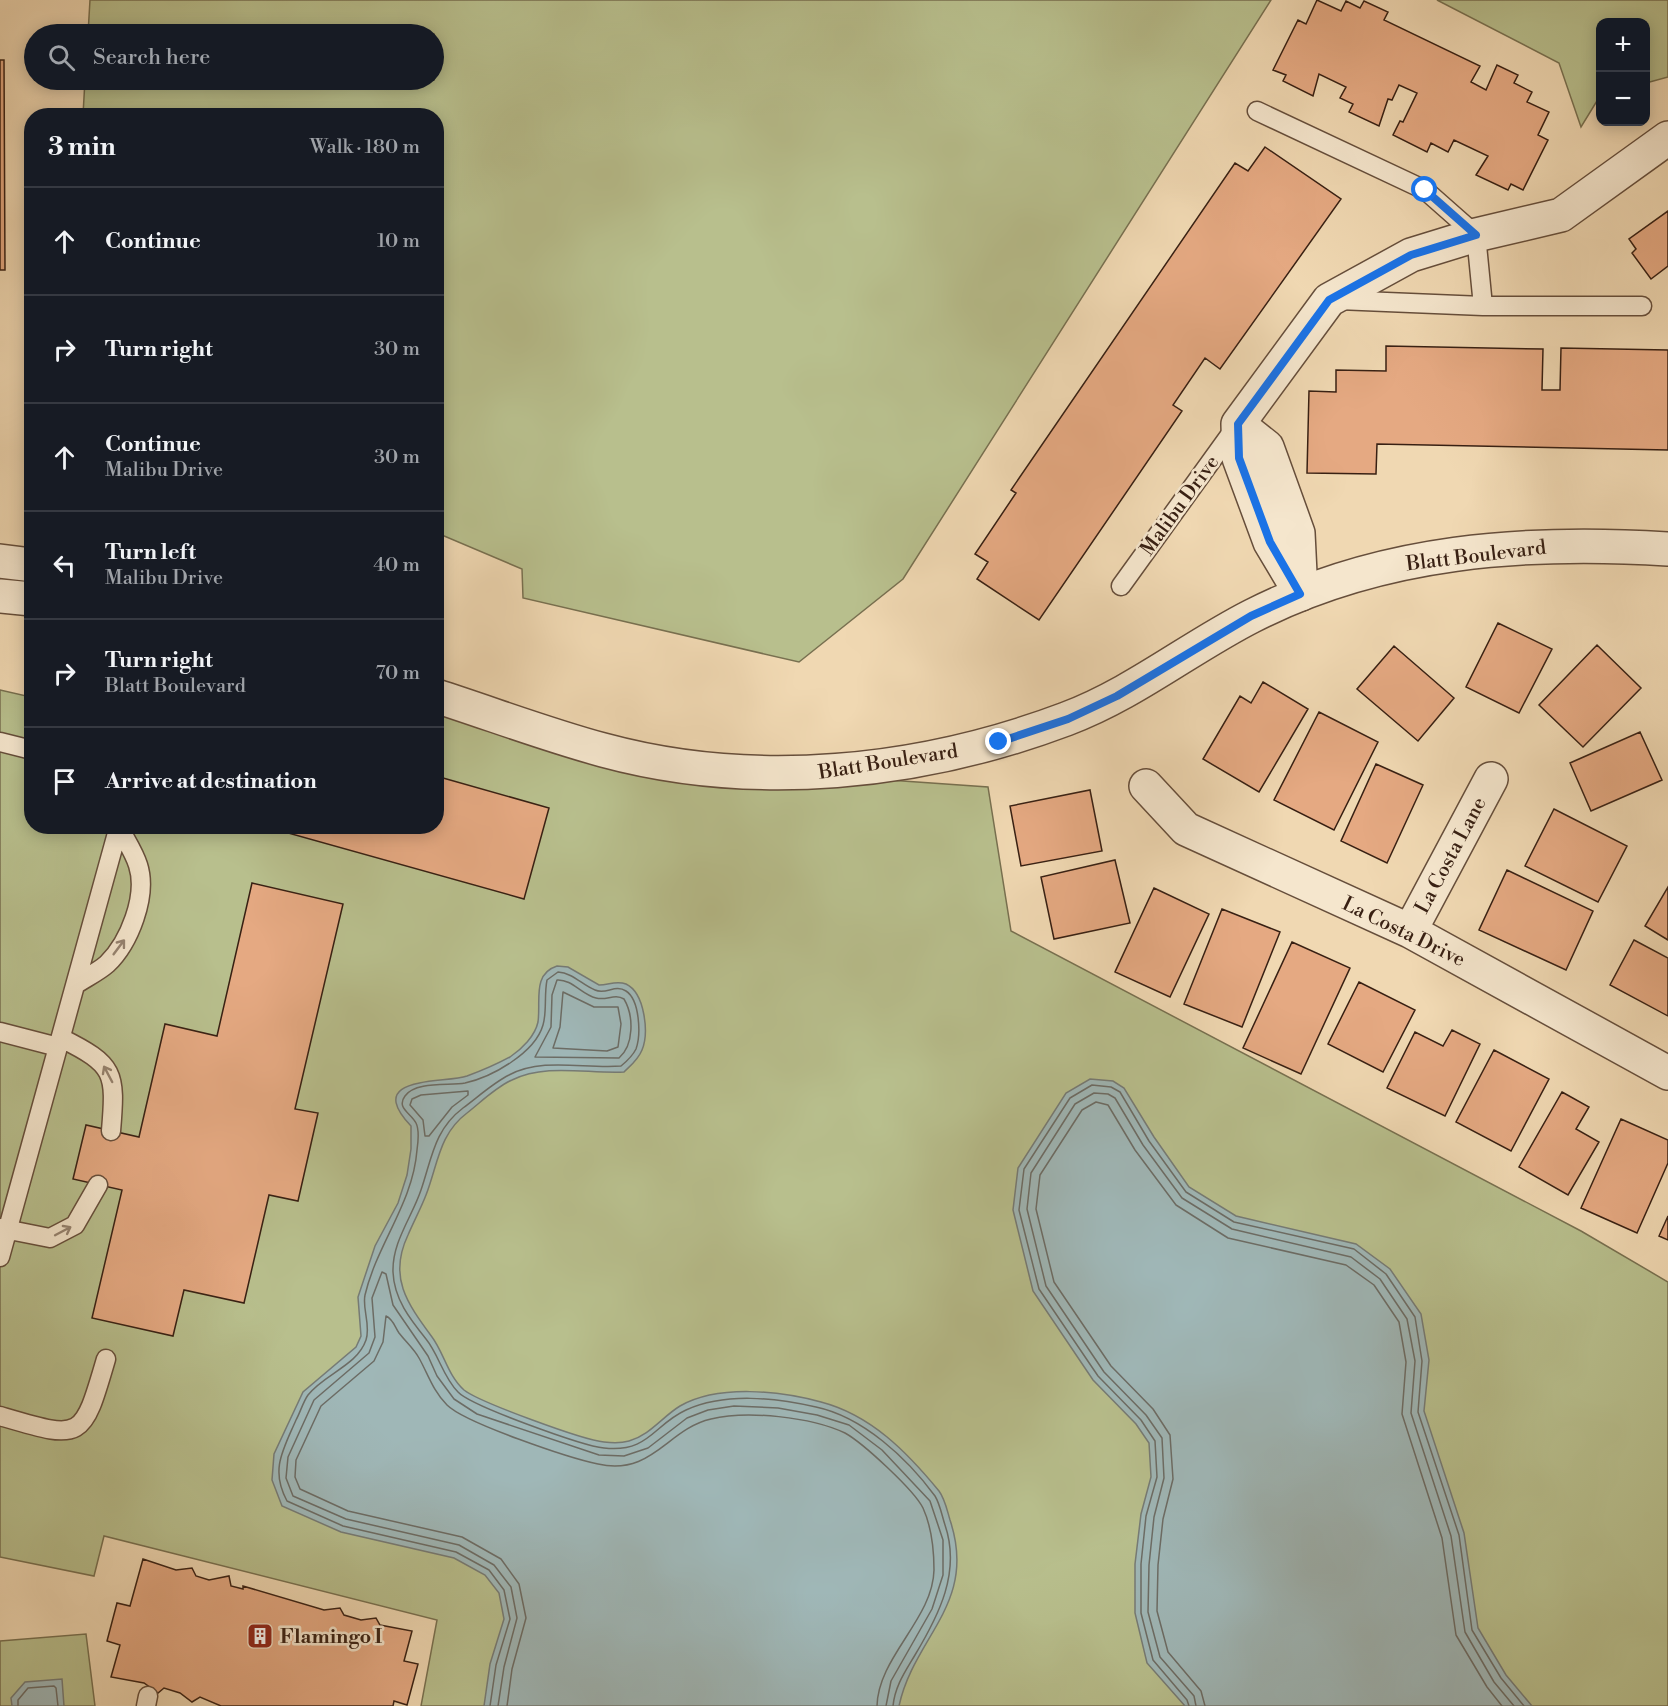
<!DOCTYPE html>
<meta charset="utf-8">
<style>
:root{--surface:#171b24;--page:#242831;--text:#f1f3f6;--muted:#9ea1a6;--line:#363941}
body{margin:0;font-family:"Libre Bodoni",serif;background:var(--page);color:var(--text)}
.controls{position:absolute;right:18px;top:18px;display:grid;overflow:hidden;border-radius:12px;box-shadow:0 3px 15px #0003}
.controls button{width:54px;height:54px;display:grid;place-items:center;padding:0;border:0;border-bottom:2px solid var(--line);background:var(--surface);color:var(--text);font:30px sans-serif}
.stop{position:absolute;width:18px;height:18px;margin:-14px;border:4px solid #1a73e8;border-radius:50%;background:#fff}
.stop.end{background:#1a73e8;border-color:#fff;box-shadow:0 2px 6px #0008}
.list{margin:0;padding:0;list-style:none}
h2{display:flex;justify-content:space-between;align-items:center;height:78px;margin:0;padding:0 24px;font-size:26px}
h2 small{font-size:20px;font-weight:400;color:var(--muted)}
.list li{display:grid;grid-template-columns:39px 1fr auto;gap:18px;align-items:center;box-sizing:border-box;height:108px;padding:0 24px;border-top:2px solid var(--line)}
.list b{display:block;font-size:22px;white-space:nowrap}
.list p{margin:0;font-size:20px;white-space:nowrap;color:var(--muted)}
.list em{font-size:20px;font-style:normal;color:var(--muted)}
.icon{flex:none;width:33px;height:33px;fill:none;stroke:currentColor;stroke-width:2;stroke-linecap:round;stroke-linejoin:round}
.map{position:relative;flex:none;width:1668px;height:1706px;overflow:hidden}
.search{position:absolute;background:var(--surface);box-shadow:0 3px 15px #0003;left:24px;top:24px;width:420px;height:66px;display:flex;align-items:center;gap:15px;box-sizing:border-box;padding:0 21px;border-radius:33px;color:var(--muted);font-size:22px}
.panel{position:absolute;background:var(--surface);box-shadow:0 3px 15px #0003;left:24px;top:108px;width:420px;height:726px;border-radius:24px}
.map>svg:first-child{display:block}
</style>
<div class="map">
<svg width="1668" height="1706" viewBox="0 0 1668 1706">
<rect width="100%" height="100%" fill="#f0d8b2"/>
<filter id="stains"><feTurbulence type="fractalNoise" baseFrequency=".00333" numOctaves="4"/><feColorMatrix values="0 0 0 0 .2 0 0 0 0 .09 0 0 0 0 .02 0 0 0 .5 -.17"/></filter>
<radialGradient id="worn" r=".72"><stop offset=".6" stop-color="#630" stop-opacity="0"/><stop offset="1" stop-color="#630" stop-opacity=".3"/></radialGradient>
<path fill="#b8bf8d" stroke="#787050" stroke-width="1.5" d="M90,0H1271L903,579L799,662L523,598L522,569L437,533L436,116L83,115L85,80H434V34H88Z
M1437,0H1668V77L1646,83V22H1600V96L1581,127L1559,63Z
M0,690L31,697L32,826H436L437,696L604,750L803,774L988,787L1011,931L1581,1231L1668,1282V1706H421L437,1620L104,1536L94,1576L0,1557Z
M86,1634L95,1706H0V1641Z"/>
<path fill="#9fb7b7" stroke="#767b75" stroke-width="1.5" d="M557,966L568,967L599,985C609,985 616,980 626,984C645,993 649,1033 642,1050C638,1060 631,1065 624,1072C588,1074 546,1063 512,1080C496,1087 481,1102 467,1113C439,1134 438,1164 426,1195C421,1208 414,1221 408,1235C388,1277 407,1303 432,1337C444,1353 448,1376 464,1390C479,1402 583,1440 604,1442C612,1443 622,1443 629,1441C650,1435 662,1417 680,1406C719,1384 780,1391 821,1402C871,1415 907,1452 939,1491C945,1499 947,1510 950,1520C978,1604 914,1636 899,1706H484L490,1664L504,1619L499,1593L485,1575L454,1558L341,1532L282,1506L272,1480L274,1454L303,1392L356,1347L361,1336L358,1297L375,1246L398,1203L407,1175L411,1149V1126C363,1075 442,1084 467,1076C481,1071 497,1064 510,1057C522,1049 535,1036 538,1022C541,1001 532,974 557,966Z
M1090,1079L1113,1081L1124,1088L1154,1137L1189,1187L1236,1216L1356,1244L1390,1269L1421,1314L1429,1360L1424,1411L1464,1533L1478,1628L1506,1675L1532,1706H1185L1147,1663L1135,1613V1564L1141,1514L1151,1477L1149,1443L1136,1424L1093,1380L1033,1291L1013,1210L1018,1168L1066,1093Z
M62,1679L64,1706H12L11,1698L25,1682Z"/>
<g fill="none" stroke-linecap="round" stroke-linejoin="round">
<path stroke="#6c6c65" stroke-width="1.5" d="M557,980C572,979 582,995 596,998C607,1001 614,993 624,999C634,1016 634,1045 619,1058L535,1057L551,1027L552,995Z
M563,992L594,1007H618L621,1024L618,1047L607,1051L553,1048L560,1027Z
M468,1091V1095L452,1107L429,1136H425L423,1120L410,1105L412,1099L421,1095Z
M18,1706V1700L28,1688L54,1686L56,1688L58,1706
M490,1706L496,1665L510,1619L504,1590L489,1570L456,1552L343,1526L287,1501C270,1470 283,1450 296,1420C300,1413 303,1402 308,1395C324,1374 357,1366 366,1340C371,1325 362,1309 365,1295C377,1244 413,1203 417,1150C418,1143 419,1129 416,1123C411,1113 396,1108 405,1096C416,1081 449,1086 465,1083C492,1077 535,1053 543,1025C547,1012 544,995 547,980L558,972C573,973 582,985 595,990C606,995 615,984 626,991C640,1000 641,1035 636,1049C632,1057 627,1061 621,1066C584,1069 543,1057 509,1075C493,1083 478,1097 463,1108C434,1130 432,1158 421,1190C412,1217 392,1242 393,1272C394,1299 410,1319 426,1339C439,1355 443,1377 458,1392C471,1406 583,1446 604,1448C649,1453 653,1425 686,1410C726,1392 775,1398 816,1407C863,1417 907,1458 935,1496C940,1504 942,1516 945,1525C961,1572 939,1615 915,1655C905,1672 895,1686 893,1706
M498,1706L504,1667L517,1618L511,1587L494,1565L459,1545L346,1519L293,1496L286,1478L288,1457L314,1400L369,1353L375,1337L372,1298L382,1272L386,1274L393,1305L428,1356L437,1376L454,1399L477,1414L599,1455L624,1456L648,1448L687,1418L708,1410L734,1406L778,1408L817,1415L849,1425L882,1450L930,1501L943,1540V1575L932,1609L891,1681L886,1706
M507,1706L512,1669L526,1618L519,1584L501,1559L462,1537L348,1511L300,1489L295,1477L296,1460L321,1406L374,1361L383,1342L386,1316C393,1319 395,1327 399,1333C406,1342 414,1349 419,1358C428,1374 433,1391 447,1405C465,1423 569,1458 598,1464C653,1476 667,1429 711,1419C747,1410 811,1417 845,1433C863,1443 914,1490 923,1508C932,1528 934,1548 934,1570C933,1619 878,1657 877,1706
M1189,1706L1187,1700L1153,1660L1141,1613V1564L1146,1516L1157,1477L1155,1441L1141,1420L1098,1376L1039,1289L1019,1210L1024,1169L1070,1098L1092,1085L1111,1087L1120,1092L1149,1141L1186,1192L1234,1222L1354,1249L1386,1274L1415,1317L1422,1361L1418,1412L1459,1535L1472,1630L1501,1678L1524,1706
M1196,1706L1194,1696L1160,1657L1148,1612L1149,1565L1154,1517L1164,1478L1162,1438L1146,1415L1104,1372L1046,1286L1027,1209L1031,1173L1075,1104L1094,1093L1108,1094L1115,1098L1143,1145L1182,1198L1232,1229L1351,1257L1380,1279L1407,1319L1415,1361L1411,1413L1451,1536L1465,1632L1494,1682L1514,1706
M1205,1706L1201,1691L1168,1652L1157,1611L1158,1565L1163,1519L1173,1479L1170,1435L1153,1409L1111,1366L1054,1282L1036,1209L1040,1175L1082,1110L1096,1102L1108,1105L1135,1150L1176,1205L1228,1238L1346,1265L1374,1285L1399,1322L1406,1362L1402,1414L1442,1538L1456,1635L1487,1687L1502,1706"/>
</g>
<path fill="#e5a982" stroke="#382013" stroke-width="1.5" d="M1317,0L1341,11L1346,1L1360,8L1364,1L1388,12L1384,20L1480,66L1471,82L1486,90L1497,65L1518,75L1514,83L1532,92L1527,102L1549,112L1538,135L1548,140L1523,190L1511,184L1508,190L1476,175L1488,156L1454,140L1448,152L1431,143L1427,152L1393,135L1400,121L1403,122L1417,93L1399,85L1392,100L1388,99L1379,126L1349,112L1353,104L1340,98L1346,87L1319,74L1313,96L1283,81L1286,75L1273,70L1298,20L1306,24Z
M0,60H4L5,270H0Z
M1265,147L1341,199L1220,369L1205,358L1173,405L1182,411L1039,620L977,579L988,562L975,554L1016,493L1011,490L1235,163L1248,171Z
M1668,211V266L1651,279L1632,253L1636,249L1629,239Z
M1386,346L1543,349L1542,390H1560L1561,348L1668,350V450L1377,444L1376,474L1307,473L1309,391L1336,392V370L1386,371Z
M1498,623L1552,649L1519,713L1466,687Z
M1597,645L1641,688L1583,747L1539,705Z
M1394,646L1454,698L1418,741L1357,689Z
M1263,682L1308,709L1259,792L1203,759L1240,696L1251,703Z
M1319,712L1378,742L1334,830L1274,800Z
M1640,732L1662,780L1591,811L1570,763Z
M1376,764L1423,785L1387,863L1341,841Z
M436,776L549,808L524,899L281,831L282,826H436Z
M1090,790L1102,851L1021,866L1010,806Z
M1554,809L1627,846L1598,902L1525,866Z
M1115,860L1130,923L1054,939L1041,877Z
M1507,870L1593,911L1566,970L1479,930Z
M252,883L343,904L295,1109L318,1113L298,1201L269,1195L244,1303L184,1290L173,1336L92,1318L122,1190L73,1179L86,1125L139,1137L165,1024L217,1036Z
M1668,887V940L1645,926Z
M1154,888L1209,914L1170,997L1115,972Z
M1222,909L1280,932L1242,1027L1184,1004Z
M1634,940L1668,958V1016L1610,985Z
M1292,942L1350,968L1301,1074L1243,1048Z
M1359,982L1415,1010L1383,1072L1328,1044Z
M1452,1030L1480,1044L1445,1116L1387,1088L1415,1032L1443,1046Z
M1494,1050L1549,1079L1511,1151L1456,1122Z
M1562,1092L1589,1107L1576,1129L1599,1142L1568,1195L1519,1167Z
M1621,1119L1668,1140V1163L1637,1233L1581,1208Z
M1668,1216V1240L1659,1236Z
M143,1559L176,1570L192,1568L196,1576L209,1580L229,1576L231,1586L243,1589V1586L324,1610L340,1608L344,1615L361,1620L376,1618L380,1625L412,1631L404,1661L418,1664L407,1705L394,1701L393,1706H221L200,1697L192,1702L180,1693L164,1688L158,1693L144,1683L111,1677L120,1645L107,1641L117,1603L130,1606Z"/>
<g fill="none" stroke-linecap="round" stroke-linejoin="round">
<g stroke="#664e3b" stroke-width="21">
<path id="service" d="M1257,111L1425,190L1476,235L1483,306
M1338,300L1483,306H1642
M1121,586L1235,428
M0,742L32,750
M75,985C85,978 98,972 107,964C129,943 148,896 138,865C134,852 125,839 119,827
M0,1032L58,1047
M61,1038C115,1065 116,1072 111,1131
M0,1228L50,1238L75,1225L98,1185
M0,1257L119,826
M0,1416C82,1440 82,1442 106,1359
M146,1706L148,1696"/>
</g>
<g stroke="#664e3b" stroke-width="36">
<path id="minor" d="M1238,424L1329,300L1411,255L1476,235L1561,215L1668,138
M1238,424L1267,447L1298,533L1301,594L1270,542L1239,458Z
M1146,786L1186,829L1410,931L1668,1073
M1410,931L1491,779"/>
</g>
<g stroke="#664e3b" stroke-width="36">
<path id="tertiary" d="M0,561L32,565
M0,596L32,599
M436,696C492,714 547,735 603,750C754,791 920,774 1066,719C1133,694 1189,648 1252,616C1381,550 1526,540 1668,549"/>
</g>
<use href="#service" stroke="#f5e6cd" stroke-width="18"/>
<use href="#minor" stroke="#f5e6cd" stroke-width="33"/>
<use href="#tertiary" stroke="#f5e6cd" stroke-width="33"/>
</g>
<defs><path id="oneway-shaft" d="M-6 0H5M1.5-3L5.5 0L1.5 3" fill="none" stroke-width="1.6" stroke-linecap="round" stroke-linejoin="round" transform="scale(1.5)"/></defs>
<g stroke="#968370">
<use href="#oneway-shaft" transform="translate(119 947) rotate(-53)"/>
<use href="#oneway-shaft" transform="translate(108 1074) rotate(-118)"/>
<use href="#oneway-shaft" transform="translate(63 1231) rotate(-28)"/>
</g>
<g fill="none" stroke-linecap="round" stroke-linejoin="round">
<path stroke="#1a73e8" stroke-width="8" d="M999,742L1068,719L1117,696L1251,616L1300,594L1270,542L1239,458L1238,424L1329,300L1411,255L1476,235L1425,190"/>
</g>
<defs>
<g id="building-square" transform="scale(1.35)"><rect x="-9" y="-9" width="18" height="18" rx="4" fill="#8f2418" stroke="#f5e6cd"/><path d="M-4-6H4V6H1V3H-1V6H-4ZM-2.5-4.3h1.7v1.8h-1.7ZM.8-4.3h1.7v1.8H.8ZM-2.5-1h1.7V.8h-1.7ZM.8-1h1.7V.8H.8Z" fill="#fff"/></g>
</defs>
<g fill-rule="evenodd">
<use href="#building-square" x="260" y="1636"/>
</g>
<g text-anchor="middle" stroke-width="5" stroke-linejoin="round" paint-order="stroke">
<g font-size="20" fill="#382013" stroke="#f5e6cd">
<text transform="translate(1179 505) rotate(-54)" y="7">Malibu Drive</text>
<text transform="translate(1476 555) rotate(-7)" y="7">Blatt Boulevard</text>
<text transform="translate(888 761) rotate(-9)" y="7">Blatt Boulevard</text>
<text transform="translate(1450 855) rotate(-62)" y="7">La Costa Lane</text>
<text transform="translate(1404 931) rotate(26)" y="7">La Costa Drive</text>
</g>
<g font-size="20" font-weight="bold" fill="#382013" stroke="#f5e6cd" text-anchor="start">
<text x="280" y="1643">Flamingo I</text>
</g>
</g>
<rect width="100%" height="100%" filter="url(#stains)"/>
<rect width="100%" height="100%" fill="url(#worn)"/>
</svg>
<div class="controls">
<button>+</button>
<button>−</button>
</div>
<div class="stop" style="left:1425px;top:190px"></div>
<div class="stop end" style="left:999px;top:742px"></div>
<div class="search"><svg class="icon" aria-label="search" viewBox="0 0 24 24"><circle cx="10" cy="10" r="6"/><path d="M15 15l6 6"/></svg>Search here</div>
<section class="panel">
<h2>3 min<small>Walk · 180 m</small></h2>
<ul class="list">
<li><svg class="icon" aria-label="ahead" viewBox="0 0 24 24"><path d="M12 20V5M6 11l6-6 6 6"/></svg><div><b>Continue</b></div><em>10 m</em></li>
<li><svg class="icon" aria-label="right" viewBox="0 0 24 24"><path d="M7 20v-9h11M14 6l5 5-5 5"/></svg><div><b>Turn right</b></div><em>30 m</em></li>
<li><svg class="icon" aria-label="ahead" viewBox="0 0 24 24"><path d="M12 20V5M6 11l6-6 6 6"/></svg><div><b>Continue</b><p>Malibu Drive</p></div><em>30 m</em></li>
<li><svg class="icon" aria-label="left" viewBox="0 0 24 24"><path d="M17 20v-9H6M10 6l-5 5 5 5"/></svg><div><b>Turn left</b><p>Malibu Drive</p></div><em>40 m</em></li>
<li><svg class="icon" aria-label="right" viewBox="0 0 24 24"><path d="M7 20v-9h11M14 6l5 5-5 5"/></svg><div><b>Turn right</b><p>Blatt Boulevard</p></div><em>70 m</em></li>
<li><svg class="icon" aria-label="arrive" viewBox="0 0 24 24"><path d="M6 21V4h12l-3 4 3 4H6"/></svg><div><b>Arrive at destination</b></div></li>
</ul>
</section>
</div>
